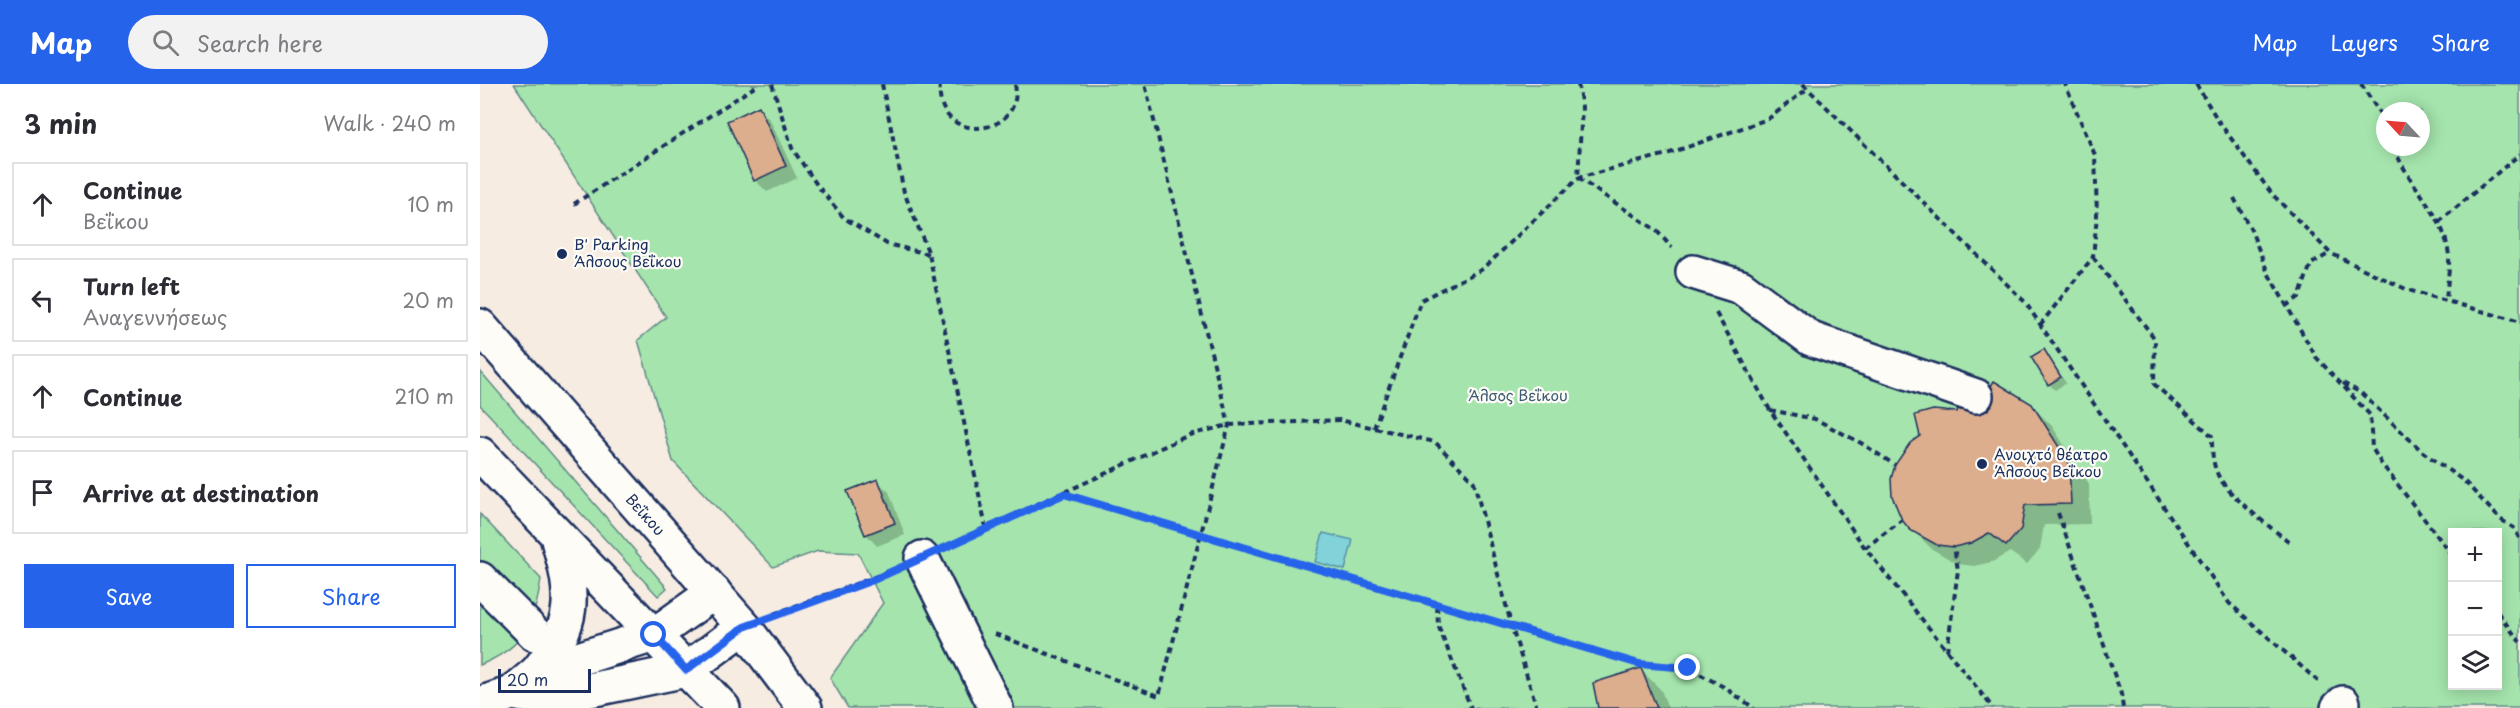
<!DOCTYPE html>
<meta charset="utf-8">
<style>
:root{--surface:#fff;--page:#f2f2f3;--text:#2b2b33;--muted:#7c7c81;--line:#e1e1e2;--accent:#2563eb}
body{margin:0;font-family:"Playpen Sans",sans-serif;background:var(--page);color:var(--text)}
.controls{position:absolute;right:18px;bottom:18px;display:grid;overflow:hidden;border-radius:0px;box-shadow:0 3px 15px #0003}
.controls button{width:54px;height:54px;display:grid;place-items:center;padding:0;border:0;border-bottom:2px solid var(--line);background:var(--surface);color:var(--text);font:30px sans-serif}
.compass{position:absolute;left:1896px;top:18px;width:54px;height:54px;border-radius:50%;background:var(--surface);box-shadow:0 3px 15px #0003;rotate:296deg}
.scale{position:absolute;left:18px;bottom:15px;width:93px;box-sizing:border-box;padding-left:6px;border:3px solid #1b2f5e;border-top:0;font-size:16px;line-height:21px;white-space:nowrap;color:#1b2f5e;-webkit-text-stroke:4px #fdfcf7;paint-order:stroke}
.stop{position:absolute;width:18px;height:18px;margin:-14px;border:4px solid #2563eb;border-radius:50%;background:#fff}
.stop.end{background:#2563eb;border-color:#fff;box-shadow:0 2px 6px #0008}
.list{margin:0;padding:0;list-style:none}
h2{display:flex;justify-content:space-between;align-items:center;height:78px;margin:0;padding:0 24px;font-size:26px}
h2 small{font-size:20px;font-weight:400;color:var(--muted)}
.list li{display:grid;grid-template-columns:39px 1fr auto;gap:18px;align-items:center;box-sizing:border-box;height:84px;margin:0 12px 12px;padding:0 12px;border:2px solid var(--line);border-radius:0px}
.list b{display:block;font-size:22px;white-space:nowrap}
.list p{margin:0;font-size:20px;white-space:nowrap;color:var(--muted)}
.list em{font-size:20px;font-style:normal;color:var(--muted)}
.actions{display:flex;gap:12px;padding:18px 24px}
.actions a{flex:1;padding:14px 0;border:2px solid var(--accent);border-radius:0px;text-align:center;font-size:21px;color:var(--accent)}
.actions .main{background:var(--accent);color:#fff}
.icon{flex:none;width:33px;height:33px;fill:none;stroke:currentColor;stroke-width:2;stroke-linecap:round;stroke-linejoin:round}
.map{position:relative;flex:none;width:2040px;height:624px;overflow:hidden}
header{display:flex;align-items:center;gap:36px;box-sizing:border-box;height:84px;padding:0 30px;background:var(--accent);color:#fff}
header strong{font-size:28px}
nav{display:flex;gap:33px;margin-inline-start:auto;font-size:21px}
.search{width:420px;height:54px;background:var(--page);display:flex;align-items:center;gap:15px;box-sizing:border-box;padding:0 21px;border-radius:33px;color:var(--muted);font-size:22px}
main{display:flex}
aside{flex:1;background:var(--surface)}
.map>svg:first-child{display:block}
</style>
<header>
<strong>Map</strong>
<div class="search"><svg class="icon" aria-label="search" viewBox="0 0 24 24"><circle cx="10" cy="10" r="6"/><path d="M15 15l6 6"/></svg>Search here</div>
<nav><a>Map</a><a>Layers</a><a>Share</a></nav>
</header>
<main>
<aside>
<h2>3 min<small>Walk · 240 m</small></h2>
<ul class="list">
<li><svg class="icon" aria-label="ahead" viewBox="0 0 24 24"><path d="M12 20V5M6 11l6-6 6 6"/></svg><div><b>Continue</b><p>Βεΐκου</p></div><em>10 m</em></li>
<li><svg class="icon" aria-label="left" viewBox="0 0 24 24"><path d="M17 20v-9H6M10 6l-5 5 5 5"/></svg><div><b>Turn left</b><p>Αναγεννήσεως</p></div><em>20 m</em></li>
<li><svg class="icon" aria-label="ahead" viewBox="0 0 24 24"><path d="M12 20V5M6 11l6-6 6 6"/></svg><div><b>Continue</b></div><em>210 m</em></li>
<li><svg class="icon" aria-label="arrive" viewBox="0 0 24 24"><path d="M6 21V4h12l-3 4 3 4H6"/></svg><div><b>Arrive at destination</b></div></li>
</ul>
<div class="actions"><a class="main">Save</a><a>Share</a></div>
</aside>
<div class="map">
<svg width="2040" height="624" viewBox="0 0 2040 624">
<rect width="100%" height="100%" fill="#f7ece2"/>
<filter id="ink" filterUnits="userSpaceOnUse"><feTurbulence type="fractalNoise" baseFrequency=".0167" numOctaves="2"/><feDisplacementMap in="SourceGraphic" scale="12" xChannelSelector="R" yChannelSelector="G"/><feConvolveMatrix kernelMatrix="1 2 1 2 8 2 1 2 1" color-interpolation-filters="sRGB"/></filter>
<g filter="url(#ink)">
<path fill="#a5e5ad" stroke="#608a86" stroke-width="1.5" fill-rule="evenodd" d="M34,0H2040V624H368L350,594L403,519L378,469L338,467L293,483L193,377L158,256L186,233ZM1905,27H1941V63H1905ZM1972,448H2018V602H1972Z
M0,287L187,504L178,512L0,321Z
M0,430L61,495C55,540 43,564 0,581Z"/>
<path fill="#81d2d9" stroke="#5891a8" stroke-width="1.5" d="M843,449L873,456L865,486L835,478Z"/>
<path fill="#0003" d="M278,24L290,36L317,94L287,108L275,96Z
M1564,267L1586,299L1575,306L1569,300Z
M1551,321L1572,342L1609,400L1610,440L1564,441L1560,465L1547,480L1530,468L1512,478L1494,482L1478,480L1452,465L1431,445L1413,396L1421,371L1442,353L1478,330Z
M397,397L409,408L425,451L397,462L386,450Z
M1161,586L1181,606L1188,624H1119Z"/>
<path fill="#ddae8e" stroke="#1b2f5e" stroke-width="1.5" d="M279,22L306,82L274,97L247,37Z
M1564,265L1581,293L1568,301L1551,273Z
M1514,297L1552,320L1589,379L1591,420L1545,421L1541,445L1526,462L1509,449L1491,459L1474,463L1457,461L1430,446L1422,436L1412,412L1411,395L1415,381L1430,359L1440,352L1435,331L1453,326L1477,328L1480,318L1499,322Z
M398,395L415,439L385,451L367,407Z
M1161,584L1177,624H1118L1113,599Z"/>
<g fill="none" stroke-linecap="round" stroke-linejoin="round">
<g stroke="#1b2f5e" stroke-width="38">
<path id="minor" d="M1213,188L1261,203L1331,255L1496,312
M442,474L516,624
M0,495L55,550
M32,609L67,615L206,586L264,543
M0,620L32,609L57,588L174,551L234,508
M1858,624L1863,619"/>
</g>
<g stroke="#1b2f5e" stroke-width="38">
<path id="major" d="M0,242L264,543L325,624
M0,370L243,624
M57,588C96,539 95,514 78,456"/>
</g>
<path stroke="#1b2f5e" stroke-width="4" stroke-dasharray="6 4.5" stroke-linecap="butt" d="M292,0L312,64L337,101L364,134L407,160L448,170
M402,0L424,108L449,170L506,444
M460,0C453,62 545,55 535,0
M1098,0L1102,23L1098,94L1176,146L1192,164
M1323,0L1545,218L1749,519L1839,598
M1716,0L1739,38L1792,110L1850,169L1928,206L2040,238
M1881,0L1905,37
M1914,63C1927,100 1961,126 1968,165C1971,180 1967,200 1966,216
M1754,114L1771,146L1788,189L1836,273L1890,331L1892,364L1901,379L1972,471
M94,120L279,0
M1959,138L2040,70
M1613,173L1675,255L1674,300L1732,352C1732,366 1732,380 1739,393C1750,413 1792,445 1811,459
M1806,222L1819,213L1831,180L1850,169
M1236,229L1290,326L1385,464L1513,624
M1560,241L1613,173L1617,131L1615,71L1585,0
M1863,299L1881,309L1944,369L1984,397L2020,435L2034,444L2040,456
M1290,326L1335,335L1381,359L1415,381
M894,344L941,216L1003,185L1098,94L1187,70L1288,35L1327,5
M585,410L1159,580L1208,584L1244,603L1274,624
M1578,429L1641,610L1643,624
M470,461L709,351L749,341L860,336L955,358L994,398L1032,544L1057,624
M1385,464L1422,436
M957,522L958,541L991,624
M2018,529L2040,558
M294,530L414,486
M515,550L679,612L749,341L665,0
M1467,567L1478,486L1474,463"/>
<use href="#minor" stroke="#fdfcf7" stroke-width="33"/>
<use href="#major" stroke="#fdfcf7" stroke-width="33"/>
</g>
</g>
<g fill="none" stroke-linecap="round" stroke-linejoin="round" filter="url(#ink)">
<path stroke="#2563eb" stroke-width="8" d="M174,551L206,586L264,543L393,496L584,410L1159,580L1208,584"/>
</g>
<g fill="#1b2f5e" stroke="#fdfcf7" stroke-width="2">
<circle cx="82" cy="170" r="6"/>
<circle cx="1502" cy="380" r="6"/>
</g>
<g text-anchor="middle" stroke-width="4.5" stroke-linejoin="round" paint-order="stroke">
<g font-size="15" fill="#1b2f5e" stroke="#fdfcf7" text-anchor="start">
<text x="94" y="166">Β' Parking<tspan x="94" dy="17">Άλσους Βεΐκου</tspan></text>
<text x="1514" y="376">Ανοιχτό θέατρο<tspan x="1514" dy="17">Άλσους Βεΐκου</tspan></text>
</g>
<g font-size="15" fill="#3e5c72" stroke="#fdfcf7">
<text x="1038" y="317">Άλσος Βεΐκου</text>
</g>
<g font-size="15" fill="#1b2f5e" stroke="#fdfcf7">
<text transform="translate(165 431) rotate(48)" y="5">Βεΐκου</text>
</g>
</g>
</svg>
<div class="controls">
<button>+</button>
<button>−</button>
<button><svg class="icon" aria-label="layers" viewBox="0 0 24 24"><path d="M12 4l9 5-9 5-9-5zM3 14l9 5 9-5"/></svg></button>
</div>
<svg class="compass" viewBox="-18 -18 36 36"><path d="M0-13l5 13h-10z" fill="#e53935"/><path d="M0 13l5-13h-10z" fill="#7c7c81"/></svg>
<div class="scale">20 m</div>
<div class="stop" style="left:174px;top:551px"></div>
<div class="stop end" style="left:1208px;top:584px"></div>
</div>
</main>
